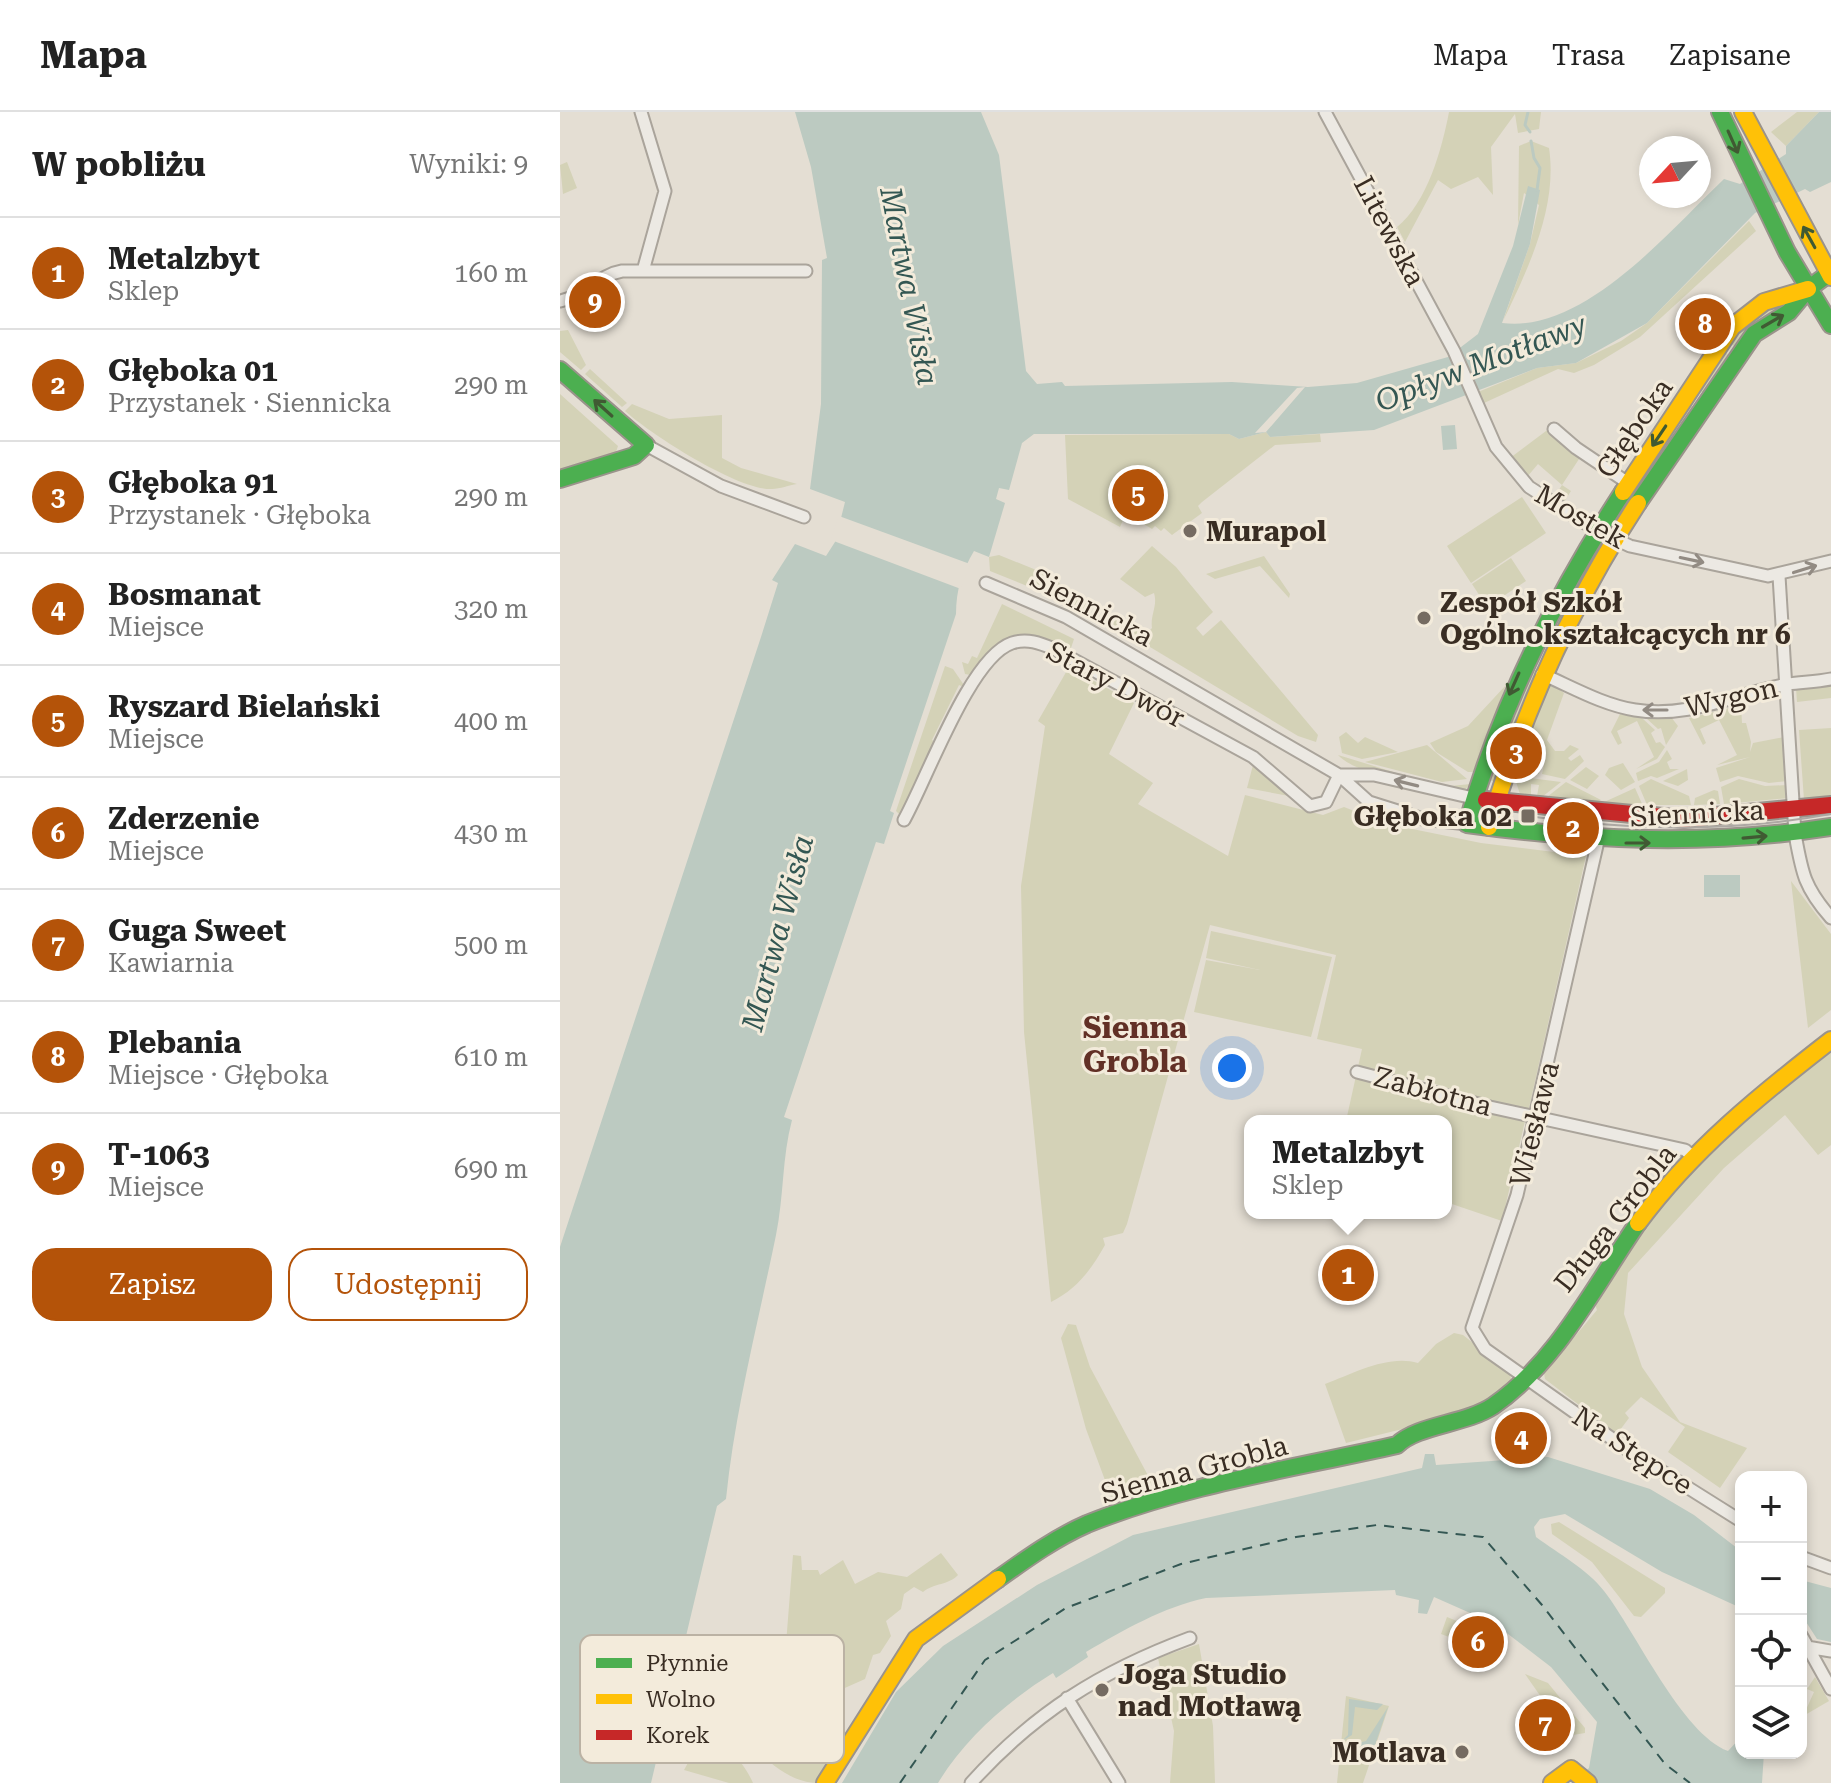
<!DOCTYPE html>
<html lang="pl">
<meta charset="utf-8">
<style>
:root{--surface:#fff;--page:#f2f2f2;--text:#222;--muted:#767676;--line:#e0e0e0;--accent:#b45309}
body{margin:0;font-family:"Roboto Serif",serif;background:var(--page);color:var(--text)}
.controls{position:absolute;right:24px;bottom:24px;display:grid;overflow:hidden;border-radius:16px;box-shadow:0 4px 12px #0003}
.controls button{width:72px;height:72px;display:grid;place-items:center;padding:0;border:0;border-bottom:2px solid var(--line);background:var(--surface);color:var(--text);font:40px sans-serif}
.compass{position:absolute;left:1079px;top:24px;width:72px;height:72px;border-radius:50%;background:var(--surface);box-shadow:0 4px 12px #0003;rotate:244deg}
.you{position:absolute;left:672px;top:956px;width:28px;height:28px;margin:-20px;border:6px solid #fff;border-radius:50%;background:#1a73e8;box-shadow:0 0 0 12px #1a73e833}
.badge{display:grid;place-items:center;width:52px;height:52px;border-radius:50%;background:var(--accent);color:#fff;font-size:26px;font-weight:700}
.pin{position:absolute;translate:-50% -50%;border:4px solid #fff;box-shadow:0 2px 8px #0006}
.popup{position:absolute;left:684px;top:1003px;width:208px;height:104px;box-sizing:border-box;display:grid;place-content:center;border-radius:16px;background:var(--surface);filter:drop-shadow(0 2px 6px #0005);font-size:26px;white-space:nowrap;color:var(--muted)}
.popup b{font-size:30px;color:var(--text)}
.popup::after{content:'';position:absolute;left:50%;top:100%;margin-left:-16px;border:16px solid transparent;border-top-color:var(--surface)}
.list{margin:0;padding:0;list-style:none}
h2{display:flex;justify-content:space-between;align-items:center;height:104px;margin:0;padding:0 32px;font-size:34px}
h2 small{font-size:26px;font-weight:400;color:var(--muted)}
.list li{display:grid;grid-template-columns:52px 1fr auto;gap:24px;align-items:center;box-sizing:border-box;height:112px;padding:0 32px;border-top:2px solid var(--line)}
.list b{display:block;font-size:30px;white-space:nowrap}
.list p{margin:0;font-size:26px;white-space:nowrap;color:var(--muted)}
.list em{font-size:26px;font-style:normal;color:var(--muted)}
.actions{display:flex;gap:16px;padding:24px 32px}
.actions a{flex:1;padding:18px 0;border:2px solid var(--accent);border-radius:24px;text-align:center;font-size:28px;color:var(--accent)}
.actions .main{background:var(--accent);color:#fff}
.icon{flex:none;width:44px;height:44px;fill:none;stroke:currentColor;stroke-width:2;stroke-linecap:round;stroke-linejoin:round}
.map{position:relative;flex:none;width:1271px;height:1671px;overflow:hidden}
header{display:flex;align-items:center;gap:48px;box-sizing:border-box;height:112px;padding:0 40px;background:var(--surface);border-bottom:2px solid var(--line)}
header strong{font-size:38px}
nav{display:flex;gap:44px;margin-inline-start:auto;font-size:28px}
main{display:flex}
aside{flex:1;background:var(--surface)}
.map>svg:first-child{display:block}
</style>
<header>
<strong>Mapa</strong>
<nav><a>Mapa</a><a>Trasa</a><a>Zapisane</a></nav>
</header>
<main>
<aside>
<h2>W pobliżu<small>Wyniki: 9</small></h2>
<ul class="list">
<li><span class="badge">1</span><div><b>Metalzbyt</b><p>Sklep</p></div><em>160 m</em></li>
<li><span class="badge">2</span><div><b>Głęboka 01</b><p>Przystanek · Siennicka</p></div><em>290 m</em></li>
<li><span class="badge">3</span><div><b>Głęboka 91</b><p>Przystanek · Głęboka</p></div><em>290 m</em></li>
<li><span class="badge">4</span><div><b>Bosmanat</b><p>Miejsce</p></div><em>320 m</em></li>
<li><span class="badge">5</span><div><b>Ryszard Bielański</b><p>Miejsce</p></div><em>400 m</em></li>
<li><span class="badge">6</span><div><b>Zderzenie</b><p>Miejsce</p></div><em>430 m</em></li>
<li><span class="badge">7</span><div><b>Guga Sweet</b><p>Kawiarnia</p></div><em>500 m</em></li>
<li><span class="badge">8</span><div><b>Plebania</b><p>Miejsce · Głęboka</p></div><em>610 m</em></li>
<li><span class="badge">9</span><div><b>T-1063</b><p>Miejsce</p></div><em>690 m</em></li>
</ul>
<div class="actions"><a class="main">Zapisz</a><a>Udostępnij</a></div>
</aside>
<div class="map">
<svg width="1271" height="1671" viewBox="0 0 1271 1671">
<rect width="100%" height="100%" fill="#e4ded3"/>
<path fill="#d4d2b7" d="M889,0H981L979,17L958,21L955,2L931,35L933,83L918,65L891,77L878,68L845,130L837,115C867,91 882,37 889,0Z
M1237,0H1259L1226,34L1211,20Z
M971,29L989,36C998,95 968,157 943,209L970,132L979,93L964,81L958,113L959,34Z
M7,50L17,76L3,82L0,53Z
M1189,109L1196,119L1080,225L1034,253L1014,261L998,257L924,291L918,280L977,256L1016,251L1061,229L1087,211Z
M1220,190L1223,197L1177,236L1168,230L1185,210Z
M8,218L26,253L21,258L0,240V219Z
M1162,238L1172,245L1147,283L1137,277Z
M30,257L67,291L62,295L25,262Z
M0,282L58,334L55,343L0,363Z
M1127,291L1137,298L1056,418L1047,412Z
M72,292L109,307L162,303V346L181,356L237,372C229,373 220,377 212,377C179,379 90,322 65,299Z
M990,316L1021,344L1002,373L1011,379L1004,390L995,384L1002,373L978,352L967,365L950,346Z
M706,320L710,325L760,322L761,330L715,333L642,390L638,394L642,401L612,423L604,416L601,419L595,414L592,417L566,401L560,415L508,387L505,323L669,322L679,327Z
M962,385L986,421L911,471L887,434Z
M592,434L616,455L653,500L636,516L643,524L661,508L758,623L756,630L738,624L545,508L558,503L588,520L592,516C590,503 598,494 594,481L585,485L560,467Z
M439,443L491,464L505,476L533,491L531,500L430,459L429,445Z
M704,444L730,482L729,486L700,454L655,467L646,462Z
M951,446L966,469L927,495L912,472Z
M442,492L514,527L510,539C458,512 445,518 410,563L405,562L402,550L408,552L412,544L417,546Z
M385,554L393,557L406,576L399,573L372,628L378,632L340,703L336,699Z
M967,554L977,559L935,670L923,666Z
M509,555L574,591L549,642L593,671L578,692L668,744L685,683L763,703L784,695L828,712L921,731L1026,744L969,996L962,998L858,967L856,970L798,955L802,937L757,927L776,843L650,813L567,1112L563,1121L543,1126L545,1133C531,1158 517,1177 491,1190L464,920L461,774L485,614L478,609Z
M1271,569V586L1237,590L1236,576Z
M991,571L1004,581L987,628L995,639H1004L1010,633L1019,637L1008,646L1011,649L1020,643L1024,649L1005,667L982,662L986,643L977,633L973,644L979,649V662L954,658L984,579Z
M946,573L913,660H908L876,640L870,631L908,614Z
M1181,593L1182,611H1186L1191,630L1190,640L1193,631L1224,625L1228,669L1209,671L1178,664L1160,670L1156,656L1190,645L1157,653L1177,643L1159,608L1140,617L1146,631L1143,633L1129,606Z
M1060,602L1082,606L1095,618L1091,621L1096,631L1100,630L1105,635L1097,647L1076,657L1094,645L1077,609L1057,619L1062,631L1058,633L1051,620Z
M1111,605L1118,614L1106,633L1101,616L1098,617L1086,606Z
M1271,616V683L1244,688L1239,618Z
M786,620L798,631L805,625L838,640L802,647L782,641L779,625Z
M867,633L907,667L882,670L805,650Z
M1107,638L1112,647L1107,650L1110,657H1119L1097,666L1091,664L1078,669L1076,661L1099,650Z
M778,643L863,669L890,674L911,672L903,679C871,673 800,666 778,643Z
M1063,651L1075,670L1061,678L1045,663L1049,656Z
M693,653L729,684L687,676Z
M1026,655L1039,664L1027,677L1010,668Z
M1127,657L1128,668L1118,674L1103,669Z
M954,664H955L1001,670L982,685L977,684L979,673L971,672V684L960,682Z
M1091,667L1129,684L1131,693H1087L1079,674Z
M1179,667L1205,674L1228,673L1229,686L1164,692L1161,675Z
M1006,670L1041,688L1035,691L987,685Z
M1075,676L1083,694L1042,691Z
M1154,678L1158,679L1160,692L1134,693L1135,686Z
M1231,769L1271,822V898L1248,916Z
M651,819L772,845L751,925L634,900L646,848L700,858L646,846Z
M1271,940V1033L1258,1043L1225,1003L1164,1056L1068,1161L1064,1202L1082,1255L1120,1310L1187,1336L1160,1376L1108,1340L1125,1315L1081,1285L1065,1301L1069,1306L1057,1322L985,1267L984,1261L1037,1198L1034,1189L1097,1098L1127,1065L1197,999Z
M796,964L965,1009L942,1109L886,1090V1009H786Z
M508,1212L516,1213L530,1255L592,1371L552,1387L526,1317L501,1226Z
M894,1221L903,1223L947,1258L953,1270L903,1302L786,1331L765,1272C794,1261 829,1242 858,1251L876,1232Z
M999,1410L1105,1476V1481L1081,1505L1074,1504L1032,1450L992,1422L991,1412Z
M381,1441L398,1463C389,1473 374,1471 363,1480L354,1475L344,1482L341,1497L326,1509L331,1524L320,1541L313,1543L305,1567L278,1579L234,1551L226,1532L233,1443L241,1444L242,1458H258L260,1463L283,1448L295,1472L318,1460L347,1465Z
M887,1505L914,1516L908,1532L881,1522Z
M639,1532L653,1614L655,1671H610L614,1619L598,1546Z
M965,1562L988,1571L1005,1592L988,1595Z
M1255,1565L1269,1589L1245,1603L1241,1598L1245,1600L1254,1580L1247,1577Z
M186,1578L217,1583L253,1603L271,1649L259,1671C227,1671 207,1647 184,1627L180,1595Z
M786,1584L829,1594L803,1671H777Z
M1009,1597L1025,1616V1621L1007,1624L990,1600Z
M145,1606C159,1630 182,1645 193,1671H169L124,1658L134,1640L132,1614Z"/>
<path fill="#bccac1" d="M235,0H421L439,43L466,259L477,272L502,270L505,274L672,270L748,275L797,271L888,245L918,222L953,134L968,74L980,78L970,132L942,211C1024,222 1110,118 1164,67L1180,72L1226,42V34L1259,0H1271V70L1250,80L1245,77L1195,101L1087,211L1016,251L977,256L814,318L710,325L706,320L679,327L669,322H474L462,331L449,378L439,376L436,387L445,391L429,445L414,439C402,459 396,478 396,502L330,699L334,701L324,732L316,730L224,1005L232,1008C222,1045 224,1084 216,1123C198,1211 175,1298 166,1387L157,1394L91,1671H0V1135L201,525L218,471L212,468L235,432L266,444L275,430L285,390L250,377L261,292L262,148L267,146L251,55Z
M895,313L897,337L883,338L881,314Z
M1144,763H1180V785H1144Z
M865,1342H874L876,1353L988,1345L1090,1377L1134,1403L1177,1436L1181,1441V1496L1102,1460L1005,1402L980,1407L974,1415L976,1425C999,1442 1027,1457 1044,1479C1076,1520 1122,1622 1168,1639L1181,1625V1641H1204L1202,1671H1013L1029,1656L1037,1610L991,1555L935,1512L874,1485L867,1502L858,1501L859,1488L836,1483L835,1478L646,1486C603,1495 564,1518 526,1540L528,1545L496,1566L493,1561C449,1588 405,1626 378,1671H282L336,1580L383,1534L477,1473L573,1423L862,1356Z
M1241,1468L1271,1476V1530L1257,1527L1241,1502Z
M789,1587L823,1592L817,1598L795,1595L792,1623L782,1629L788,1623Z
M828,1595L815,1633L781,1639L782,1635L806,1629Z"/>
<path fill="#e4ded3" d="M745,275L706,320L695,321L737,276Z
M279,404L410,452L401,477L271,428Z"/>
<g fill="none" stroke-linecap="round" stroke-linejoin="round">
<path stroke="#bccac1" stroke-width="3" d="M968,0L965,13L970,20
M971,29L974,46L980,56L977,78"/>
<path stroke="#345753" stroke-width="2" stroke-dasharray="10 8" stroke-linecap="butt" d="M340,1671L425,1548L506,1496L621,1452L736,1425L817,1413L923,1425L982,1493L1105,1652L1130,1671"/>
<g stroke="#aaa49b" stroke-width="15">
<path id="street" d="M81,0L105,79L83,159
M765,0L894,239L936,335L969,375L1036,418L1070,434L1208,464L1271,449
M0,189C24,185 38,163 62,159H246
M994,317L1016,336L1068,371
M86,333L161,374L244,405
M1219,464L1235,722C1242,761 1244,775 1271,806
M426,471L506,505L779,663L809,690L863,707L907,712
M982,562C1012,575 1043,593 1075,598C1130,607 1176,581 1228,572C1242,570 1257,570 1271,567
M780,663H814L913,686
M344,708C367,667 410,545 452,531C467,526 480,531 494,537L693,645L750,694L766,690L779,663
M1038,729L957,1083L912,1216L925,1237L1068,1338L1181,1409
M797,960L930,995L1125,1038L1133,1045
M1241,1445L1271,1456
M1241,1523L1271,1577
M1247,1535L1271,1539
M507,1586L559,1671
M411,1671C474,1601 541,1559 630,1526"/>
</g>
<g stroke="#9a938b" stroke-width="20">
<path id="fast" d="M1160,0L1227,140L1271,213
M0,258L86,333L74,344L0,367
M1063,380C995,484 941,592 907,712C1029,729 1148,734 1271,715
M1078,391L1194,222L1229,200L1248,177L1271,160
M438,1467C466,1447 495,1426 527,1412C623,1373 736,1356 837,1333C857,1313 906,1312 933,1294C997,1250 1035,1173 1078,1111"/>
</g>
<g stroke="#9a938b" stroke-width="20">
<path id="slow" d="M1183,0L1271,165
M1063,380L1172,215L1204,190L1248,177
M929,715C963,599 1012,492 1078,391
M1078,1111C1132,1038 1200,983 1271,928
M265,1671L356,1527L438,1467
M992,1671L1011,1657L1028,1671"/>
</g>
<g stroke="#9a938b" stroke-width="20">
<path id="jam" d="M926,688L1124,707L1271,693"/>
</g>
<use href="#street" stroke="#ece9e3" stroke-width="11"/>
<use href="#fast" stroke="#4caf50" stroke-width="16"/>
<use href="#slow" stroke="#ffc107" stroke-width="16"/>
<use href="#jam" stroke="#c62828" stroke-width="16"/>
<path stroke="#ada8a3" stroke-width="2" d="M968,704C1070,718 1169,721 1271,702"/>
</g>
<defs><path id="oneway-shaft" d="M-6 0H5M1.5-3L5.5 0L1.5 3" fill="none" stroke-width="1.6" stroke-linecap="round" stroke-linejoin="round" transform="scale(2)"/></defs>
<g stroke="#405a33">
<use href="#oneway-shaft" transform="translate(1173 30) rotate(66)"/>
<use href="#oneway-shaft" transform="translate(1249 125) rotate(-119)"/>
<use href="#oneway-shaft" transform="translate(1213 209) rotate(-30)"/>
<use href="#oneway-shaft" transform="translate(43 296) rotate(-138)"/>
<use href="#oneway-shaft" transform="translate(1099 324) rotate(124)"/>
<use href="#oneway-shaft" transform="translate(954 572) rotate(114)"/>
<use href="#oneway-shaft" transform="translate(1195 725) rotate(-5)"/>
<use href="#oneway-shaft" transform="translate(1078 731)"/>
</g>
<g stroke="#928b83">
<use href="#oneway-shaft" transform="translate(1132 448) rotate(12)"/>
<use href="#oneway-shaft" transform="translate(1245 457) rotate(-17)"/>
<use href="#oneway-shaft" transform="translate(1095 598) rotate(-180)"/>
<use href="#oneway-shaft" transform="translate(846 671) rotate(-166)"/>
</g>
<g fill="#756b61" stroke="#f3ebdb" stroke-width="3">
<circle cx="630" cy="419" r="8"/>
<circle cx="864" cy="506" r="8"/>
<rect x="960" y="696" width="16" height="16" rx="4"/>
<circle cx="542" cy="1578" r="8"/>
<circle cx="902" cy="1640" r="8"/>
</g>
<g text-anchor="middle" stroke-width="6" stroke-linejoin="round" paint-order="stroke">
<g font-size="28" fill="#392d23" stroke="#f3ebdb">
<text transform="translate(830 119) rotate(62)" y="10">Litewska</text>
<text transform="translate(1074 316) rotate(-56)" y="10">Głęboka</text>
<text transform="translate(1021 404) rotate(30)" y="10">Mostek</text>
<text transform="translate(532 495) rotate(28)" y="10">Siennicka</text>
<text transform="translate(556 572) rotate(28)" y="10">Stary Dwór</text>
<text transform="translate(1171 585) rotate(-13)" y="10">Wygon</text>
<text transform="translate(1137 701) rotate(-3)" y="10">Siennicka</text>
<text transform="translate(873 979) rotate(15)" y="10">Zabłotna</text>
<text transform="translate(974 1012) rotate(-76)" y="10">Wiesława</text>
<text transform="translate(1055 1106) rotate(-52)" y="10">Długa Grobla</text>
<text transform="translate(1073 1338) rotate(33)" y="10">Na Stępce</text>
<text transform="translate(634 1357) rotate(-15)" y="10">Sienna Grobla</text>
</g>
<g font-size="28" font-weight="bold" fill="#392d23" stroke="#f3ebdb" text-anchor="start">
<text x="646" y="429">Murapol</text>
<text x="880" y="500">Zespół Szkół<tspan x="880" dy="32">Ogólnokształcących nr 6</tspan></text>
<text x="952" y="714" text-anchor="end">Głęboka 02</text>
<text x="558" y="1572">Joga Studio<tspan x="558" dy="32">nad Motławą</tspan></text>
<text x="886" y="1650" text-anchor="end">Motlava</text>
</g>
<g font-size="30" font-style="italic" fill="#345753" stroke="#f3ebdb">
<text transform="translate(349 174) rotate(79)" y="10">Martwa Wisła</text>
<text transform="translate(921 251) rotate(-21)" y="10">Opływ Motławy</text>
<text transform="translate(218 821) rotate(-75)" y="10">Martwa Wisła</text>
</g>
<g font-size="30" font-weight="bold" fill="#623026" stroke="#f3ebdb">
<text x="575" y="926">Sienna<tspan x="575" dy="34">Grobla</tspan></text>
</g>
</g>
<rect x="20" y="1523" width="264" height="128" rx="12" fill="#f3ebdb" stroke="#bbb2a4" stroke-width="2"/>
<rect x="36" y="1546" width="36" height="10" fill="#4caf50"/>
<rect x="36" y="1582" width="36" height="10" fill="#ffc107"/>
<rect x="36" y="1618" width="36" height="10" fill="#c62828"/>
<g font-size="22" fill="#392d23">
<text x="86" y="1559">Płynnie</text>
<text x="86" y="1595">Wolno</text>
<text x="86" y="1631">Korek</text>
</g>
</svg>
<div class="controls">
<button>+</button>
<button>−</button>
<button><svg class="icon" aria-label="locate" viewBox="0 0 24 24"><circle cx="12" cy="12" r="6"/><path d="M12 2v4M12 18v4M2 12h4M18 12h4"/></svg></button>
<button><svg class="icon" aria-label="layers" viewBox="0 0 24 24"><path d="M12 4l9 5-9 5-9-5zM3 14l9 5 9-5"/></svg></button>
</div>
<svg class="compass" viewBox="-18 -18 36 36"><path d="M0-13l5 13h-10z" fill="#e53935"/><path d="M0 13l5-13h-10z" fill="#767676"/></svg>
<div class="you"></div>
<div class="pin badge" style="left:788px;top:1163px">1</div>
<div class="popup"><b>Metalzbyt</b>Sklep</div>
<div class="pin badge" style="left:1013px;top:716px">2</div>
<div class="pin badge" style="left:956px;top:641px">3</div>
<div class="pin badge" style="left:961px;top:1326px">4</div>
<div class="pin badge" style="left:578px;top:383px">5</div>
<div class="pin badge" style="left:918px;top:1530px">6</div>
<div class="pin badge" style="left:985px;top:1613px">7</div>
<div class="pin badge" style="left:1145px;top:212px">8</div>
<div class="pin badge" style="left:35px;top:190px">9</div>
</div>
</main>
